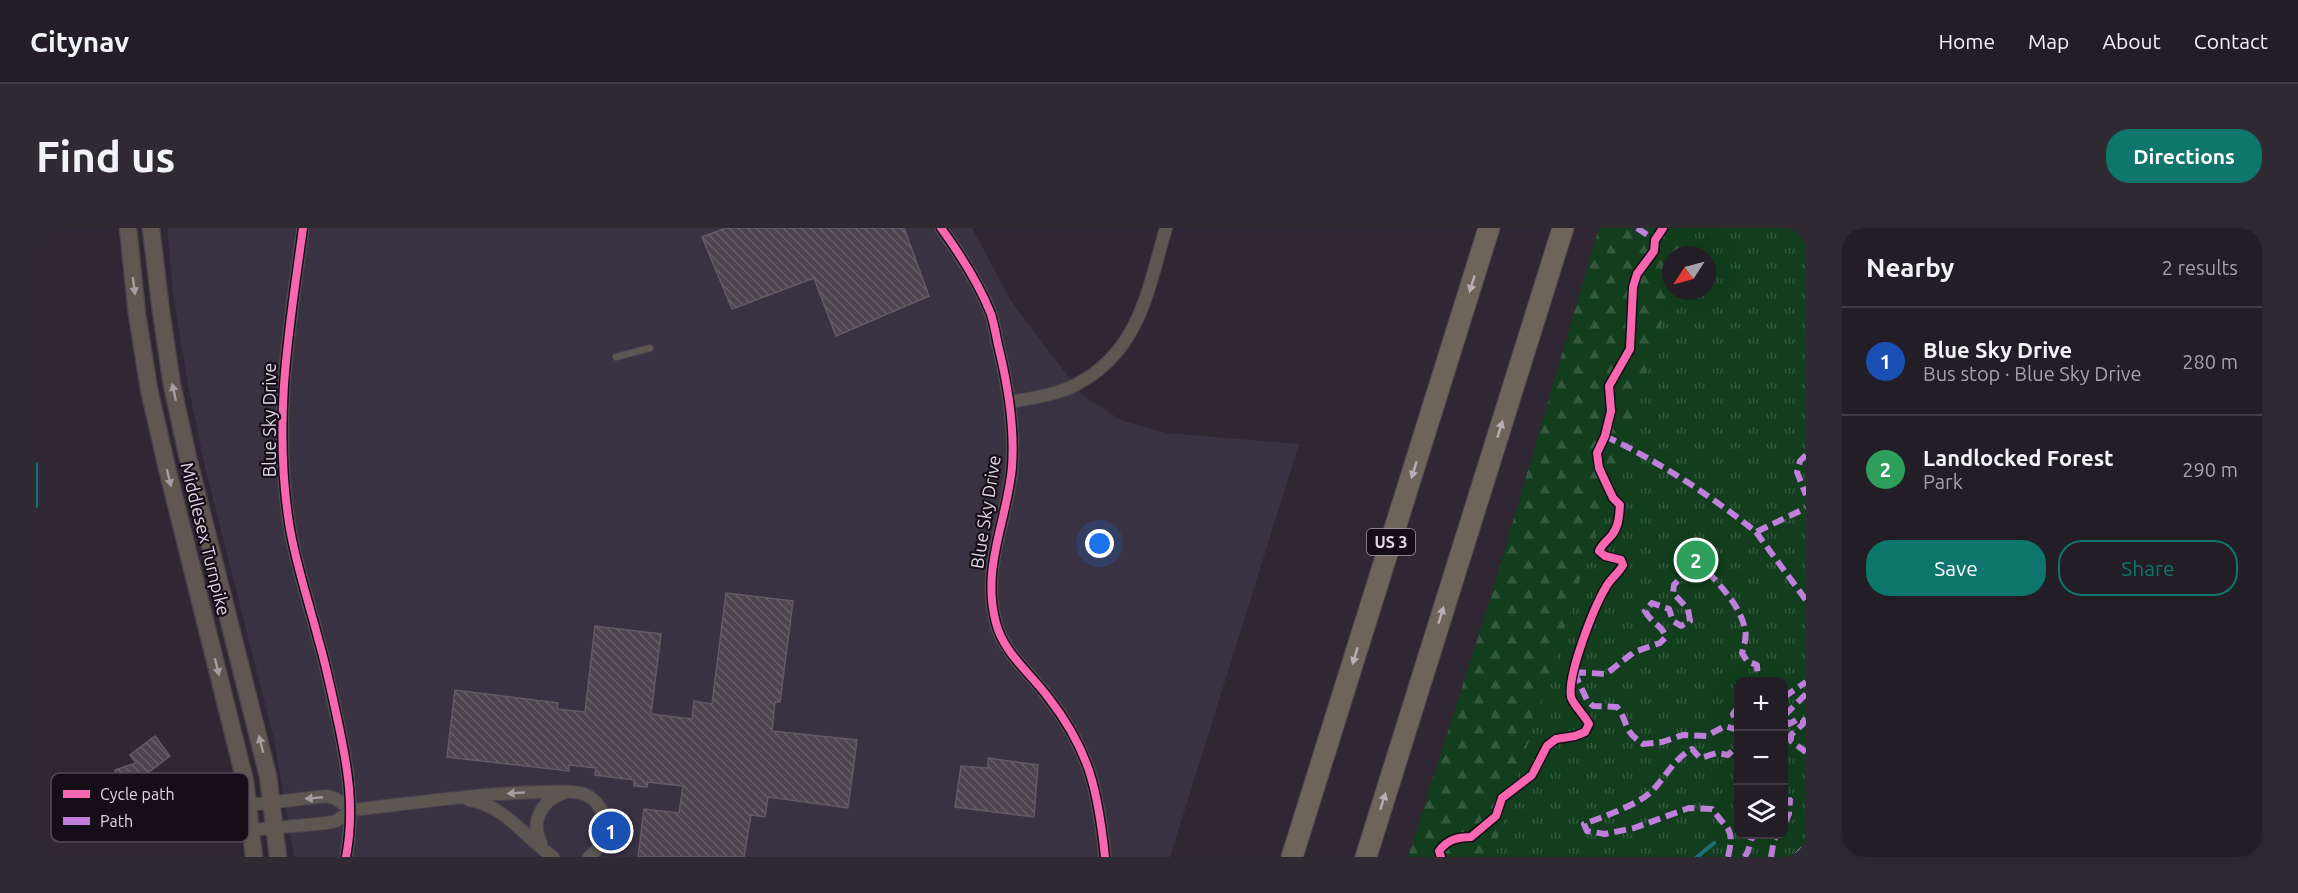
<!DOCTYPE html>
<meta charset="utf-8">
<style>
:root{--surface:#231d26;--page:#2f2a32;--text:#f1f3f6;--muted:#a3a2a7;--line:#403b43;--accent:#0f766e}
body{margin:0;font-family:Ubuntu,sans-serif;background:var(--page);color:var(--text)}
.controls{position:absolute;right:18px;bottom:18px;display:grid;overflow:hidden;border-radius:12px;box-shadow:0 6px 24px #0002}
.controls button{width:54px;height:54px;display:grid;place-items:center;padding:0;border:0;border-bottom:2px solid var(--line);background:var(--surface);color:var(--text);font:30px sans-serif}
.compass{position:absolute;left:1626px;top:18px;width:54px;height:54px;border-radius:50%;background:var(--surface);box-shadow:0 6px 24px #0002;rotate:234deg}
.you{position:absolute;left:1064px;top:316px;width:21px;height:21px;margin:-15px;border:4px solid #fff;border-radius:50%;background:#1a73e8;box-shadow:0 0 0 9px #1a73e833}
.badge{display:grid;place-items:center;width:39px;height:39px;border-radius:50%;background:var(--accent);color:#fff;font-size:20px;font-weight:700}
.pin{position:absolute;translate:-50% -50%;border:3px solid #fff;box-shadow:0 2px 6px #0006}
.list{margin:0;padding:0;list-style:none}
h2{display:flex;justify-content:space-between;align-items:center;height:78px;margin:0;padding:0 24px;font-size:26px}
h2 small{font-size:20px;font-weight:400;color:var(--muted)}
.list li{display:grid;grid-template-columns:39px 1fr auto;gap:18px;align-items:center;box-sizing:border-box;height:108px;padding:0 24px;border-top:2px solid var(--line)}
.list b{display:block;font-size:22px;white-space:nowrap}
.list p{margin:0;font-size:20px;white-space:nowrap;color:var(--muted)}
.list em{font-size:20px;font-style:normal;color:var(--muted)}
.actions{display:flex;gap:12px;padding:18px 24px}
.actions a{flex:1;padding:14px 0;border:2px solid var(--accent);border-radius:24px;text-align:center;font-size:21px;color:var(--accent)}
.actions .main{background:var(--accent);color:#fff}
.icon{flex:none;width:33px;height:33px;fill:none;stroke:currentColor;stroke-width:2;stroke-linecap:round;stroke-linejoin:round}
.map{position:relative;flex:none;width:1770px;height:629px;overflow:hidden;border-radius:24px}
header{display:flex;align-items:center;gap:36px;box-sizing:border-box;height:84px;padding:0 30px;background:var(--surface);border-bottom:2px solid var(--line)}
header strong{font-size:28px}
nav{display:flex;gap:33px;margin-inline-start:auto;font-size:21px}
.intro{display:flex;align-items:center;justify-content:space-between;box-sizing:border-box;height:144px;padding:0 36px}
h1{margin:0;font-size:42px}
.button{padding:15px 27px;border-radius:24px;background:var(--accent);color:#fff;font-size:21px;font-weight:700}
main{display:flex;gap:36px;padding:0 36px}
aside{flex:1;background:var(--surface);border-radius:24px;box-shadow:0 6px 24px #0002}
.map>svg:first-child{display:block}
</style>
<header>
<strong>Citynav</strong>
<nav><a>Home</a><a>Map</a><a>About</a><a>Contact</a></nav>
</header>
<div class="intro"><h1>Find us</h1><a class="button">Directions</a></div>
<main>
<div class="map">
<svg width="1770" height="629" viewBox="0 0 1770 629">
<defs>
<pattern id="forest-firs" width="22" height="20" patternUnits="userSpaceOnUse" patternTransform="scale(1.5)"><rect width="22" height="20" fill="#123e1d"/><path d="M5 1l3.5 6h-7zM16 11l3.5 6h-7z" fill="#34593e"/></pattern>
<pattern id="park-tufts" width="24" height="20" patternUnits="userSpaceOnUse" patternTransform="scale(1.5)"><rect width="24" height="20" fill="#123e1d"/><path d="M3 7l-1-3M5 7V3M7 7l1-3M15 17l-1-3M17 17v-4M19 17l1-3" fill="none" stroke="#34593e"/></pattern>
<pattern id="building-back-hatch" width="6" height="6" patternUnits="userSpaceOnUse" patternTransform="scale(1.5)"><rect width="6" height="6" fill="#4c4550"/><path d="M-1 5l2 2M0 0l6 6M5-1l2 2" fill="none" stroke="#665f69"/></pattern>
</defs>
<rect width="100%" height="100%" fill="#2f2733"/>
<path fill="#393243" d="M131,0H936L975,73L1046,167L1085,192L1131,205L1263,216L1134,629H258L238,511L169,239L152,157L138,73Z"/>
<path fill="url(#forest-firs)" fill-rule="evenodd" d="M1563,0H1770V629H1372L1456,365ZM1635,27H1671V63H1635ZM1702,454H1748V606H1702Z"/>
<path fill="url(#park-tufts)" fill-rule="evenodd" d="M1656,0H1770V629H1456L1636,63H1671V27H1647ZM1702,454H1748V606H1702Z"/>
<g fill="none" stroke-linecap="round" stroke-linejoin="round">
<path stroke="#1f6e7b" stroke-width="4" d="M0,236V278
M1661,629L1678,615"/>
</g>
<path fill="url(#building-back-hatch)" stroke="#625a66" stroke-width="1.5" d="M690,0H868L893,68L800,108L778,50L696,81L666,9Z
M690,365L757,373L744,474H739L736,503L821,512L812,580L732,569L729,589L715,587L708,629H602L608,581L643,585L647,558L612,554L611,559L598,558V552L559,547L560,540L533,537V543L411,529L419,462L522,475L521,481L549,484L559,398L625,406L615,486L656,491L658,473L676,476Z
M119,508L134,528L105,550L84,558L79,542L100,535L94,527Z
M952,530L1002,537L998,589L919,579L925,538L952,540Z"/>
<g fill="none" stroke-linecap="round" stroke-linejoin="round">
<g stroke="#4a444f" stroke-width="8">
<path id="lane" d="M580,129L614,120"/>
</g>
<g stroke="#4a444f" stroke-width="14">
<path id="street" d="M267,0C253,102 237,191 253,295C259,334 272,371 282,410C290,437 296,466 302,494C312,540 319,582 310,629
M905,0C924,26 943,56 955,86C958,96 960,107 962,117C972,157 979,198 976,239C971,294 945,339 960,395C967,424 995,446 1012,469C1054,523 1062,563 1069,629
M974,174C996,170 1021,167 1041,156C1104,123 1112,61 1130,0
M433,572C470,578 488,609 517,629
M213,577L291,568L300,571L316,582
M216,602L291,595L300,593L316,582C379,575 443,565 507,564C520,564 536,562 548,566C561,571 569,585 570,599C570,612 563,621 553,629
M505,615C494,595 505,573 527,565"/>
</g>
<g stroke="#4a444f" stroke-width="19">
<path id="secondary" d="M92,0L101,86L113,161L130,236L209,553L218,629
M115,0L125,83L136,157L152,230L232,548L242,629"/>
</g>
<g stroke="#4a444f" stroke-width="23">
<path id="highway" d="M1256,629L1453,0
M1330,629L1527,0"/>
</g>
<use href="#lane" stroke="#5d5752" stroke-width="6"/>
<use href="#street" stroke="#5d5752" stroke-width="12"/>
<use href="#secondary" stroke="#605850" stroke-width="16"/>
<use href="#highway" stroke="#6f6459" stroke-width="21"/>
<path stroke="#c07fdc" stroke-width="6" stroke-dasharray="12 6" stroke-linecap="butt" d="M1601,0L1619,12
M1569,208C1622,233 1674,267 1720,304L1770,280
M1770,227L1764,233L1761,244L1770,267
M1720,304L1770,372
M1538,444L1570,446L1598,424L1624,415L1630,409C1626,397 1614,394 1609,383L1616,375L1633,381L1637,393L1645,398L1654,393L1652,381L1637,365L1638,357L1656,336L1664,335C1681,355 1703,374 1709,401C1711,409 1708,417 1706,425L1711,433L1721,437L1722,454
M1538,444L1551,472L1557,478L1581,479C1594,496 1585,501 1607,516L1626,514L1647,507L1671,508L1689,498L1702,502
M1770,466L1749,487L1750,492L1753,496L1764,490L1767,492V496L1755,507V513L1770,524
M1748,469L1770,454
M1702,479L1697,486L1699,493H1702
M1748,574L1754,572L1753,586L1748,596
M1692,629C1699,599 1692,603 1676,581L1653,580L1598,600L1569,606L1551,603L1548,596C1567,589 1604,576 1617,562C1630,548 1639,530 1656,521L1664,530L1681,525L1692,527L1702,517
M1708,629C1715,623 1712,612 1719,606
M1735,629L1738,612L1741,606
M1759,629L1770,618"/>
<g stroke="#150e19" stroke-width="11">
<path id="cycleway" d="M267,0C253,102 237,191 253,295C259,334 272,371 282,410C290,437 296,466 302,494C312,540 319,582 310,629
M905,0C924,26 943,56 955,86C958,96 960,107 962,117C972,157 979,198 976,239C971,294 945,339 960,395C967,424 995,446 1012,469C1054,523 1062,563 1069,629
M1405,629L1403,623C1411,612 1421,609 1435,609L1460,588L1466,570L1496,547L1511,518L1520,511L1539,508L1549,504L1553,496C1549,488 1536,475 1535,469C1531,447 1558,379 1570,359C1574,351 1583,345 1587,337L1585,332L1569,328L1563,323C1566,316 1571,313 1576,307C1583,298 1583,288 1584,277L1577,270L1563,240L1561,225L1569,208L1575,183L1573,158L1594,121L1597,59L1601,46L1618,23L1619,12L1627,0"/>
</g>
<use href="#cycleway" stroke="#f766af" stroke-width="8"/>
</g>
<defs><path id="oneway-solid" d="M-6-.8H1V-3.2L6.5 0L1 3.2V.8H-6Z" transform="scale(1.5)"/></defs>
<g fill="#b8aeb4">
<use href="#oneway-solid" transform="translate(1436 56) rotate(107)"/>
<use href="#oneway-solid" transform="translate(1464 201) rotate(-73)"/>
<use href="#oneway-solid" transform="translate(1378 242) rotate(107)"/>
<use href="#oneway-solid" transform="translate(1405 387) rotate(-73)"/>
<use href="#oneway-solid" transform="translate(1319 428) rotate(107)"/>
<use href="#oneway-solid" transform="translate(1347 573) rotate(-73)"/>
</g>
<g fill="#a69da2">
<use href="#oneway-solid" transform="translate(98 58) rotate(83)"/>
<use href="#oneway-solid" transform="translate(138 164) rotate(-102)"/>
<use href="#oneway-solid" transform="translate(133 250) rotate(76)"/>
<use href="#oneway-solid" transform="translate(181 439) rotate(76)"/>
<use href="#oneway-solid" transform="translate(225 516) rotate(-104)"/>
</g>
<g fill="#a59da3">
<use href="#oneway-solid" transform="translate(480 565) rotate(176)"/>
<use href="#oneway-solid" transform="translate(278 570) rotate(175)"/>
</g>
<g text-anchor="middle" stroke-width="4.5" stroke-linejoin="round" paint-order="stroke">
<rect fill="#150e19" stroke="#a39aa8" stroke-width="1.5" x="1331" y="301" width="48" height="26" rx="4.5"/>
<g font-size="16" font-weight="bold" fill="#e0d6e5">
<text x="1355" y="320">US 3</text>
</g>
<g font-size="18" fill="#e0d6e5" stroke="#150e19">
<text transform="translate(234 192) rotate(-90)" y="6">Blue Sky Drive</text>
<text transform="translate(950 284) rotate(-81)" y="6">Blue Sky Drive</text>
<text transform="translate(169 311) rotate(76)" y="6">Middlesex Turnpike</text>
</g>
</g>
<rect x="15" y="545" width="198" height="69" rx="9" fill="#150e19" stroke="#524a56" stroke-width="1.5"/>
<rect x="27" y="562" width="27" height="8" fill="#f766af"/>
<rect x="27" y="589" width="27" height="8" fill="#c07fdc"/>
<g font-size="16" fill="#e0d6e5">
<text x="64" y="572">Cycle path</text>
<text x="64" y="599">Path</text>
</g>
</svg>
<div class="controls">
<button>+</button>
<button>−</button>
<button><svg class="icon" aria-label="layers" viewBox="0 0 24 24"><path d="M12 4l9 5-9 5-9-5zM3 14l9 5 9-5"/></svg></button>
</div>
<svg class="compass" viewBox="-18 -18 36 36"><path d="M0-13l5 13h-10z" fill="#e53935"/><path d="M0 13l5-13h-10z" fill="#a3a2a7"/></svg>
<div class="you"></div>
<div class="pin badge" style="left:575px;top:603px;background:#1a4fb4">1</div>
<div class="pin badge" style="left:1660px;top:332px;background:#2e9e5b">2</div>
</div>
<aside>
<h2>Nearby<small>2 results</small></h2>
<ul class="list">
<li><span class="badge" style="background:#1a4fb4">1</span><div><b>Blue Sky Drive</b><p>Bus stop · Blue Sky Drive</p></div><em>280 m</em></li>
<li><span class="badge" style="background:#2e9e5b">2</span><div><b>Landlocked Forest</b><p>Park</p></div><em>290 m</em></li>
</ul>
<div class="actions"><a class="main">Save</a><a>Share</a></div>
</aside>
</main>
